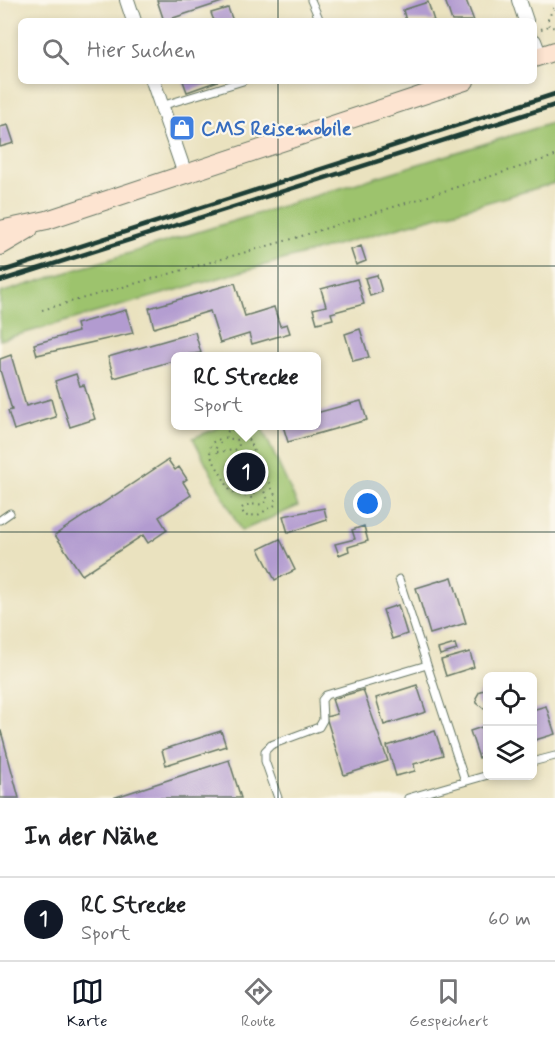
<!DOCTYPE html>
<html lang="de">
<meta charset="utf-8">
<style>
:root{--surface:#fff;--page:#f2f2f2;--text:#202124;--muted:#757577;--line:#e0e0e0;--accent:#111827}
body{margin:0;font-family:Mynerve,sans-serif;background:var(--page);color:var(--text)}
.controls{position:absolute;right:18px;bottom:18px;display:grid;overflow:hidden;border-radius:9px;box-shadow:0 3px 9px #0003}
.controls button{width:54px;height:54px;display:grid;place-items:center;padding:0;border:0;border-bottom:2px solid var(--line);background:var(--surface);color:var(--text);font:30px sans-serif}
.you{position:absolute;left:368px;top:504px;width:21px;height:21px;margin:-15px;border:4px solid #fff;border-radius:50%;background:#1a73e8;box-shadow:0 0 0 9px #1a73e833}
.badge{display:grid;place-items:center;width:39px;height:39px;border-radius:50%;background:var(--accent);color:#fff;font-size:20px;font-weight:700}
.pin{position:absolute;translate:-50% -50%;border:3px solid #fff;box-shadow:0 2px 6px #0006}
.popup{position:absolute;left:171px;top:352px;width:150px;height:78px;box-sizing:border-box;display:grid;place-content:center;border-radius:9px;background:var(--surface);filter:drop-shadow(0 2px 4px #0005);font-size:20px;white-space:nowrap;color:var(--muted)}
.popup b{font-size:22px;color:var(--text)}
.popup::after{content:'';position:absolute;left:50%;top:100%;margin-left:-12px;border:12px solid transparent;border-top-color:var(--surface)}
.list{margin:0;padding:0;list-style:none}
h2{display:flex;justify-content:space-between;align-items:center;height:78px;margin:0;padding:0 24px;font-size:26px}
h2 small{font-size:20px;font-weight:400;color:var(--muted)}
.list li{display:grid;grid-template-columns:39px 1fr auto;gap:18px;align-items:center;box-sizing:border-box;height:84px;padding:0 24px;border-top:2px solid var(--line)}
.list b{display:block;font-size:22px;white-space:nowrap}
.list p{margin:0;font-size:20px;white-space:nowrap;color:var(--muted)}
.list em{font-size:20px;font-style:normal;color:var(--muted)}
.icon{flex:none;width:33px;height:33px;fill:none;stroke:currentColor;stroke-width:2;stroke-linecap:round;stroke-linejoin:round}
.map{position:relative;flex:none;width:555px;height:798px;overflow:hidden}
.search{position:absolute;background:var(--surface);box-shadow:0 3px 9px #0003;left:18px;right:18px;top:18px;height:66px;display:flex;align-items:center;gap:15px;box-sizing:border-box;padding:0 21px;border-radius:9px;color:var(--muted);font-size:22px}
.sheet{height:162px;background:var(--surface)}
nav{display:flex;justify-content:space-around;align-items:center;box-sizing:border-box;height:84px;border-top:2px solid var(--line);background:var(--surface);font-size:16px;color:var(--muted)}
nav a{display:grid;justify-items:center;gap:3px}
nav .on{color:var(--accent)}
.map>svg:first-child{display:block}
</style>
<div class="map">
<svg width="555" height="798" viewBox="0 0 555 798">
<rect width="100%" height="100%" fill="#fbf7ec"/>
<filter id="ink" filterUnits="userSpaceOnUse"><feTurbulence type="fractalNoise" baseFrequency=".0167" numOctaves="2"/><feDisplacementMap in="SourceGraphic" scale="12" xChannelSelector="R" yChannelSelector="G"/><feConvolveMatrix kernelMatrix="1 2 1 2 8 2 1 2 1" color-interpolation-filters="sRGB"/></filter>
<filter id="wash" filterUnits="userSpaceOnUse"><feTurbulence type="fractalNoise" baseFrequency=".008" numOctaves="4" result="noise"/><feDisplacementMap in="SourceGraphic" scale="24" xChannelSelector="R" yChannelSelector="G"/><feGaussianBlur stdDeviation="1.35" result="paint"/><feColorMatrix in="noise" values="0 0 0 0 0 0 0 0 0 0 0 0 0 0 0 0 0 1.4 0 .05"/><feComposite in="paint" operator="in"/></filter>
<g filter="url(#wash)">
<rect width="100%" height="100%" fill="#eae2bf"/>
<path fill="#9dc36d" stroke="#5e8050" stroke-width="1.5" d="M555,122V183L0,340V293Z
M222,426H261L298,506L241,531L193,438Z"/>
<g id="blocks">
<path fill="#b29bd0" d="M157,0H228L164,21Z
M445,0H466L474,21H452Z
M428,2L434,21H406L403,10Z
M228,8L233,21H214L211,13Z
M183,81H218L187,92Z
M186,121L189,132L178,135L175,124Z
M8,125L14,143L0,147V127Z
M361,246L366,261L356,265L351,250Z
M377,275L382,292L370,296L365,278Z
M357,279L364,304L331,313L333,319L317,323L313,309L326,306L321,289Z
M235,283L245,316L274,307L280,326L287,324L290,333L252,344L249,334L220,343L210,311L154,328L149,308Z
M126,310L133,333L37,355L34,344L78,332L76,324Z
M360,329L369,357L353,361L345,334Z
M195,332L201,353L176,356V360L114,378L108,357Z
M11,355L26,406L51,399L56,417L14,430L8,411L12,410L0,370V359Z
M76,374L80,386L84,385L95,419L70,427L55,381Z
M361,401L367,420L288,442L283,426H316V413Z
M168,460L175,470L179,467L187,479L183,482L191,495L159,517L167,530L148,543L143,535L82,575L55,535Z
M324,508L327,520L288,533L283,516Z
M364,526L368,541L348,547L349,551L339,555L335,544L355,539L352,530Z
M280,539L295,570L275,580L259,549Z
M452,577L466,623L430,634L416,588Z
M398,605L407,634L392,639L383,610Z
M455,644L457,650L440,655L438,649Z
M470,652L474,667L446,676L441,660Z
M417,685L426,712L384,725L376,698Z
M363,690L388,761L344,775L326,717L337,714L332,699Z
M485,690L488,691V707L483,708L477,703L476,698L480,691Z
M546,706L555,734L532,741V710Z
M488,725V755L479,758L470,731Z
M0,731H1L19,798H0Z
M221,731L226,746L166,765L162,750Z
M435,731L443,755L414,764L415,771L396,776L387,746Z
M229,760L241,798H113Z"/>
</g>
</g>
<g filter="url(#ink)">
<use href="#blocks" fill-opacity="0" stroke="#667765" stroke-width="1.5"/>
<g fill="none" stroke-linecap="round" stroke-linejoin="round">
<g stroke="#667765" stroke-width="9">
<path id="service" d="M311,0L320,21
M161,106L243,81
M0,520L10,513
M399,579L465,781
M532,762L555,756
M278,798L265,761V751L271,745L319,727L323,720L322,700L326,695L427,665
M408,798L488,775"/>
</g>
<g stroke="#667765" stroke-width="16">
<path id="minor" d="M127,0L134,21
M519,0L526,21
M534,41L540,57
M153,81L185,174"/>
</g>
<g stroke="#667765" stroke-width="20">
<path id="secondary" d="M534,58L555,51
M0,230L47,220L465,81
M0,246L29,229"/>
</g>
<path stroke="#667765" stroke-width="2" stroke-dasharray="1.5 4.5" stroke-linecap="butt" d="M549,26L548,19L555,5
M541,29L549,26L555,28
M42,310L292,239L555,156
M234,430L241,431L247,437L275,495V505L258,515L245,516L241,509C249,500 261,509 268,500L254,469L245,468L244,474L249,479L246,483L239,480L235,472L239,465L249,460V456L243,453L229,460L227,468C232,484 239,489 254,494L252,498L231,492L210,455L211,443L220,439L221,442L215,449L217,452L235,450L239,446L238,440L226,438L228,431Z"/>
<use href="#service" stroke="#fff" stroke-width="7"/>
<use href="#minor" stroke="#fff" stroke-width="14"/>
<use href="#secondary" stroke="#fde4d1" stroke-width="18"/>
<path stroke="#1f3d34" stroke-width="4.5" d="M0,272L555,94
M0,281L555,105"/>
</g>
</g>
<path fill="none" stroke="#1f3d34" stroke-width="1.5" stroke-opacity="0.55" d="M278,0V21M278,81V798M0,266H555M0,532H555"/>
<defs>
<g id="shop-square" transform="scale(1.35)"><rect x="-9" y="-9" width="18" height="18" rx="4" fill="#3f7fe0" stroke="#fbf7ec"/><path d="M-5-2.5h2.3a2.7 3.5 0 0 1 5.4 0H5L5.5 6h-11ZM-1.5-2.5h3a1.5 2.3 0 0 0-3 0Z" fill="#fff"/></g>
</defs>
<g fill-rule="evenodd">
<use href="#shop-square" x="182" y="128"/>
</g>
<g text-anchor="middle" stroke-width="4.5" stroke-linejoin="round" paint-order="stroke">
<g font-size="20" font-weight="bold" fill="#366cbe" stroke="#fbf7ec" text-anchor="start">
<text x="201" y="135">CMS Reisemobile</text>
</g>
</g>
</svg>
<div class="controls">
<button><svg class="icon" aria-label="locate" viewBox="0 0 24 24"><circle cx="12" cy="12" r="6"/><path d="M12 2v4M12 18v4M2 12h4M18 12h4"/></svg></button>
<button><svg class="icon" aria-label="layers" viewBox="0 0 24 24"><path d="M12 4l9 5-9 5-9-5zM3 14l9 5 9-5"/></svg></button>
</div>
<div class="you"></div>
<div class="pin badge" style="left:246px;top:472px">1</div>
<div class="popup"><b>RC Strecke</b>Sport</div>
<div class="search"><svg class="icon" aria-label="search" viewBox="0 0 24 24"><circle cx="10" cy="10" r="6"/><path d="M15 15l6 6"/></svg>Hier suchen</div>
</div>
<section class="sheet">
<h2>In der Nähe<small></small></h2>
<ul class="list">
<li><span class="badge">1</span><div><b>RC Strecke</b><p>Sport</p></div><em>60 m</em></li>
</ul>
</section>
<nav>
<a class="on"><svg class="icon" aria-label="map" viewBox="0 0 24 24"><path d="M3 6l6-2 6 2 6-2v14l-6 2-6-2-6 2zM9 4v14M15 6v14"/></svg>Karte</a>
<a><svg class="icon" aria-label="directions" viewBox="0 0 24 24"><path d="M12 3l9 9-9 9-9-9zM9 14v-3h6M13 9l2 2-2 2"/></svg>Route</a>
<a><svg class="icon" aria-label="saved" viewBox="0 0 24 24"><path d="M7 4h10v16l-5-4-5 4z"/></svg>Gespeichert</a>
</nav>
